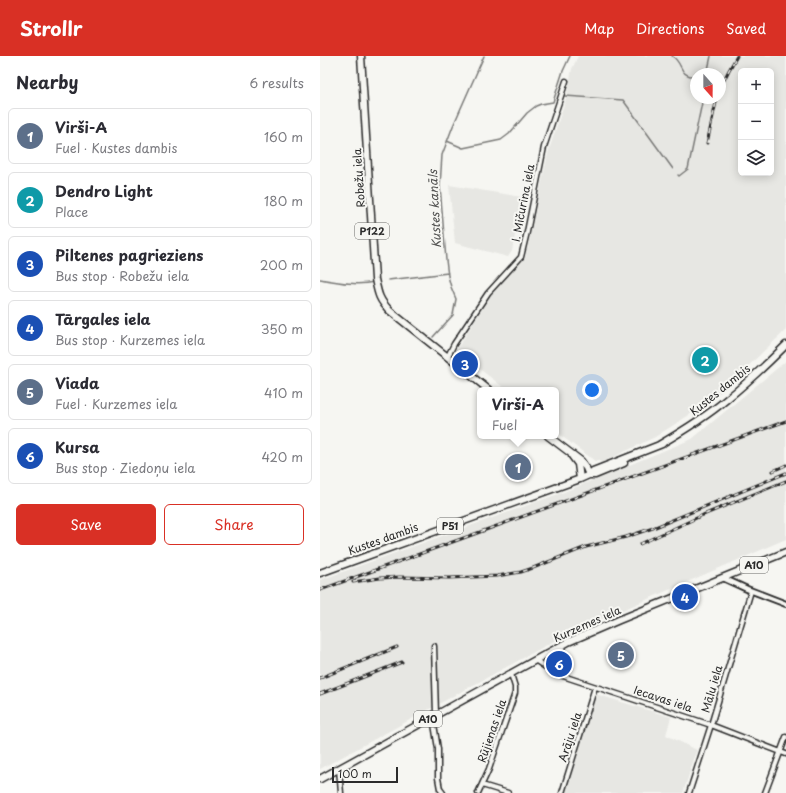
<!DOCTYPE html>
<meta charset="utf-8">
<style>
:root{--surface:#fff;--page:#f2f2f3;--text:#2b2b33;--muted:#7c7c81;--line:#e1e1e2;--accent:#d93025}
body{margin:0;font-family:"Playpen Sans",sans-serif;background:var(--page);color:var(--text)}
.controls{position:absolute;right:12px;top:12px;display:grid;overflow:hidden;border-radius:6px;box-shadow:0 2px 10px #0003}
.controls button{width:36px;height:36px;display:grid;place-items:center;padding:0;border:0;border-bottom:1px solid var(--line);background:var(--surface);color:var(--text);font:20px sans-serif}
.compass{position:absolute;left:370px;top:12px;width:36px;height:36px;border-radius:50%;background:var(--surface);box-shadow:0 2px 10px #0003;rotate:159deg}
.scale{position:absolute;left:12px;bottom:10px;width:66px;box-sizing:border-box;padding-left:4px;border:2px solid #2b2b2b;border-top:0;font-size:11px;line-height:14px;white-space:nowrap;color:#2b2b2b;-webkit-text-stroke:3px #f6f6f2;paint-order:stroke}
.you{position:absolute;left:272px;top:334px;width:14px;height:14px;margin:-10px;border:3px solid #fff;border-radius:50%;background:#1a73e8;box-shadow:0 0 0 6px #1a73e833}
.badge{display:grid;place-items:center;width:26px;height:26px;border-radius:50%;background:var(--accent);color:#fff;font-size:13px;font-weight:700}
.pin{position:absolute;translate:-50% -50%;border:2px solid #fff;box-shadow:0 1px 4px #0006}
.popup{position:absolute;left:157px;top:331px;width:82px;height:52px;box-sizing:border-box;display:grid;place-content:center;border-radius:6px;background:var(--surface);filter:drop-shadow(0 1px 3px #0005);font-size:13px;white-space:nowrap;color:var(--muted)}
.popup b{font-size:15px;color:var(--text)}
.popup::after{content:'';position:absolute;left:50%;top:100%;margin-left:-8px;border:8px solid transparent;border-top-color:var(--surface)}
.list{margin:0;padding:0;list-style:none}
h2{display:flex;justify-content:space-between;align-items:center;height:52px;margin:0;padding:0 16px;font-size:17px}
h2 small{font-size:13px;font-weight:400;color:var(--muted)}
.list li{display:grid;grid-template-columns:26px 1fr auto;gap:12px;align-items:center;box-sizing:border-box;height:56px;margin:0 8px 8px;padding:0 8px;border:1px solid var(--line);border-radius:6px}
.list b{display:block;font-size:15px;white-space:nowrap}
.list p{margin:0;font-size:13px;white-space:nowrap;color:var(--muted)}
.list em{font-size:13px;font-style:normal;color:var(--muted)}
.actions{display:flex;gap:8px;padding:12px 16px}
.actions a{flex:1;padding:9px 0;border:1px solid var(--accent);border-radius:6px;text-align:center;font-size:14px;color:var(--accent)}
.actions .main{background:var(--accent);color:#fff}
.icon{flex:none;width:22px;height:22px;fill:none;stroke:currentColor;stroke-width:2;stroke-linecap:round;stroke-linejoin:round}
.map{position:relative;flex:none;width:466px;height:737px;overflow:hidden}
header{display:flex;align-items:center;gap:24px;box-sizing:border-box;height:56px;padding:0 20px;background:var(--accent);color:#fff}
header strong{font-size:19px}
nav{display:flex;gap:22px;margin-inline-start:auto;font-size:14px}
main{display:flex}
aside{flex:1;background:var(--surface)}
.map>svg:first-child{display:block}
</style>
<header>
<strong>Strollr</strong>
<nav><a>Map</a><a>Directions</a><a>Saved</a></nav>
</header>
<main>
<aside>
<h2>Nearby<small>6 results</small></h2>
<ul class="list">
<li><span class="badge" style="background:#5c6f8a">1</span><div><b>Virši-A</b><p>Fuel · Kustes dambis</p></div><em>160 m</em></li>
<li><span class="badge" style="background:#0f9aa8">2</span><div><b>Dendro Light</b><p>Place</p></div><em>180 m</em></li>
<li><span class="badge" style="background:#1a4fb4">3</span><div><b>Piltenes pagrieziens</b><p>Bus stop · Robežu iela</p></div><em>200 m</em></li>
<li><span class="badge" style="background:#1a4fb4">4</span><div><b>Tārgales iela</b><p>Bus stop · Kurzemes iela</p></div><em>350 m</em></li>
<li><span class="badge" style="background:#5c6f8a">5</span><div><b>Viada</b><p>Fuel · Kurzemes iela</p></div><em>410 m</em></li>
<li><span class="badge" style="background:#1a4fb4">6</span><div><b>Kursa</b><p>Bus stop · Ziedoņu iela</p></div><em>420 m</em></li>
</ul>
<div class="actions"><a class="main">Save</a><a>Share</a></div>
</aside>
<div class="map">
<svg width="466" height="737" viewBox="0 0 466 737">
<rect width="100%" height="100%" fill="#f6f6f2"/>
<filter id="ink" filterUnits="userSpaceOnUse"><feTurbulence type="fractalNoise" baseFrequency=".025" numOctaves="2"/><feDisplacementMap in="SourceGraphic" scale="8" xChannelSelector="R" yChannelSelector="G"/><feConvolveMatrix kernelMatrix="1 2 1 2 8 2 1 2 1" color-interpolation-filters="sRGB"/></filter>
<g filter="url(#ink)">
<path fill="#e7e7e3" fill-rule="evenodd" d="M258,0H466V274L404,333L380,352L335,381L281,407L279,405H275L236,376V334H187L135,294L141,287L171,238L205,202L228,97L246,42L252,13ZM421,15H451V117H421ZM376,18H400V42H376Z
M129,129L202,141L192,195L188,201L135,187Z
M466,305V483L245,579L0,713V524L244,436L372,383Z
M275,638L351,661L346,679L377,694L363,737H244Z"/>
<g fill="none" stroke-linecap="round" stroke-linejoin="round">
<path stroke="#7a7a78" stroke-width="1.5" d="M352,0C365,9 357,19 376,21
M387,18L391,0
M245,40L303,44L353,113
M127,85L143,92L181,84L189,78L207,57L216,50L221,48L233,46L243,15L250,0
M358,119L359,120L368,113L383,42
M0,223C17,226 36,230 54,226
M68,224L128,217
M113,281L133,259L136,243L131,231L128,220L126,204L120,130L122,99L133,70L164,0"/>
<g stroke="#2b2b2b" stroke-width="7">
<path id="minor" d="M128,300L134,288L168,237L201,201L207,176L224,91L246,25
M114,590L116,658L114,668L118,693V722L120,733L123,737
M215,604L233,616L243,620L391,669L466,698
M233,616L242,594L241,590
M19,713L21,737
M162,729L188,737
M158,737L169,713L195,637V631L191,618
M242,737L275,631
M369,737L391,669L431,535
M445,737L466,681"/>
</g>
<g stroke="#2b2b2b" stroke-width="8">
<path id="tertiary" d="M403,522L427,533L466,548"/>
</g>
<g stroke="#2b2b2b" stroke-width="9">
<path id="primary" d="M41,0L55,223C58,238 59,244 70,255L169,334
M228,380L261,405L266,412L269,419
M339,389C363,375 386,361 407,343C428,326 447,308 466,289
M252,400L258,408L260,423
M269,419H275L304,407
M0,517L260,423L269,419L273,415L342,388"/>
</g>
<g stroke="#2b2b2b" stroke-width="9">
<path id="trunk" d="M0,723L248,586L299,564L466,496"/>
</g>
<use href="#minor" stroke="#f6f6f2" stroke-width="4"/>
<use href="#tertiary" stroke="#f6f6f2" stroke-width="4.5"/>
<use href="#primary" stroke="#f6f6f2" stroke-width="6"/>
<use href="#trunk" stroke="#f6f6f2" stroke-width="6"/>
<g stroke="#2b2b2b" stroke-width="3">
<path id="rail" d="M400,32L409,14L417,0
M387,87L397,42
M453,415L466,409
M320,488L383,459L466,425
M33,526L60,522L80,521L129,522L177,520L201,516L213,512L266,491L306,481L333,472L466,417
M0,534L466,365
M0,622L77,591
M0,638L82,606"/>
</g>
<use href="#rail" stroke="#f6f6f2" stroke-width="1.5" stroke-dasharray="4.5" stroke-linecap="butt"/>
</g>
</g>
<g text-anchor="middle" stroke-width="4" stroke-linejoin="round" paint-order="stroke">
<g fill="#f6f6f2" stroke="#686867" stroke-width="1">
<rect x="35" y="167" width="34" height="16" rx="3"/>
<rect x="117" y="462" width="26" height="16" rx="3"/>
<rect x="420" y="501" width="28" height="16" rx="3"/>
<rect x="94" y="655" width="28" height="16" rx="3"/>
</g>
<g font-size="10" font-weight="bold" fill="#2b2b2b">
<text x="52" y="179">P122</text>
<text x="130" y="474">P51</text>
<text x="434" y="513">A10</text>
<text x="108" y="667">A10</text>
</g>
<g font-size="11" fill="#2b2b2b" stroke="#f6f6f2">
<text transform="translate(39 122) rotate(-94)" y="4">Robežu iela</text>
<text transform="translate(203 147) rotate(-79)" y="4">I. Mičurina iela</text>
<text transform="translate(400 334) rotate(-39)" y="4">Kustes dambis</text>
<text transform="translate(63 483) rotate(-20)" y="4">Kustes dambis</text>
<text transform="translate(267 568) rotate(-24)" y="4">Kurzemes iela</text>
<text transform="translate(392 633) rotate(-74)" y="4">Mālu iela</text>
<text transform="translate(343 643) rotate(18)" y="4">Iecavas iela</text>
<text transform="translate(172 675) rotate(-71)" y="4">Rūjienas iela</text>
<text transform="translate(250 681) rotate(-72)" y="4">Arāju iela</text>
</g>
<g font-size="12" font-style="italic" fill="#525251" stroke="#f6f6f2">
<text transform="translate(115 153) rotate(-93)" y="4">Kustes kanāls</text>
</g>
</g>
</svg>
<div class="controls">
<button>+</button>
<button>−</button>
<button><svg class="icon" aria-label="layers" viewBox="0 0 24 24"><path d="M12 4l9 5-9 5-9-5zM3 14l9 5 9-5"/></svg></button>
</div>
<svg class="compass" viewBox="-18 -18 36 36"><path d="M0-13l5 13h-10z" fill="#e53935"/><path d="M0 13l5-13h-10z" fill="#7c7c81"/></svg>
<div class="scale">100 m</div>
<div class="you"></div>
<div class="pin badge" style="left:198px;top:411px;background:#5c6f8a">1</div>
<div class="popup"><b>Virši-A</b>Fuel</div>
<div class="pin badge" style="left:385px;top:304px;background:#0f9aa8">2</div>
<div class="pin badge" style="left:145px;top:308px;background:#1a4fb4">3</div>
<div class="pin badge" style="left:365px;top:541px;background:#1a4fb4">4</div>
<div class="pin badge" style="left:301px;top:599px;background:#5c6f8a">5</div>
<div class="pin badge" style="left:239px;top:608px;background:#1a4fb4">6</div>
</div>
</main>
